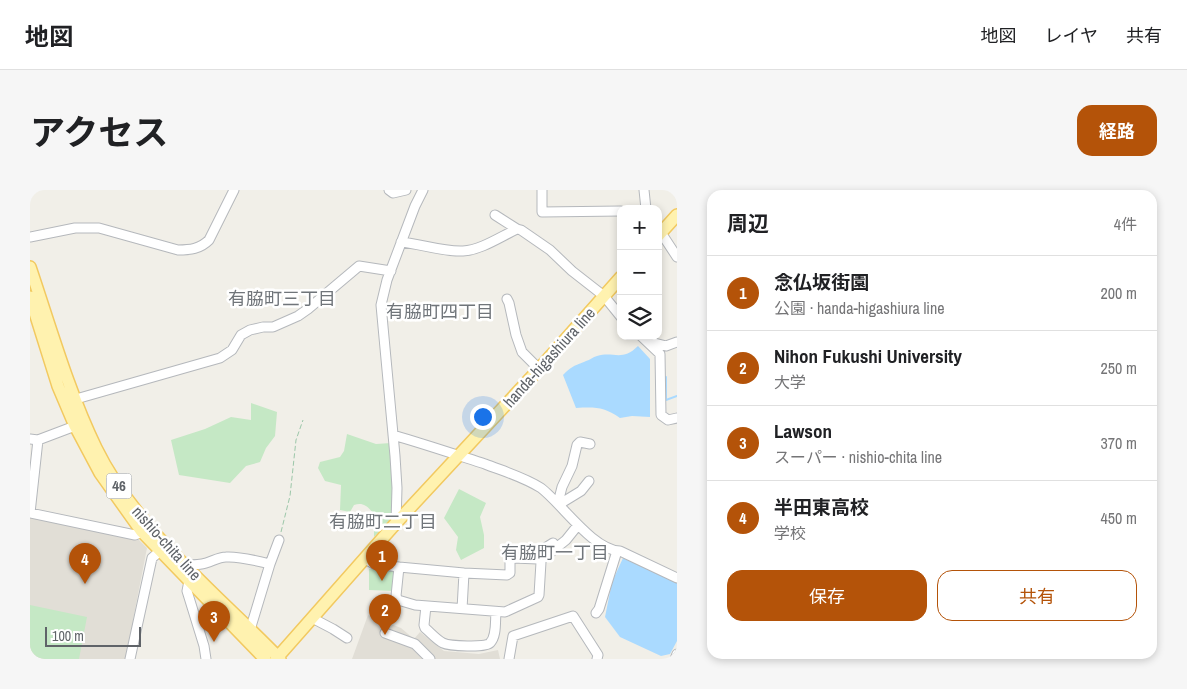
<!DOCTYPE html>
<html lang="ja">
<meta charset="utf-8">
<style>
:root{--surface:#fff;--page:#f6f6f6;--text:#202124;--muted:#757577;--line:#e0e0e0;--accent:#b45309}
body{margin:0;font-family:"Archivo Narrow","Noto Sans JP",sans-serif;background:var(--page);color:var(--text)}
.controls{position:absolute;right:15px;top:15px;display:grid;overflow:hidden;border-radius:10px;box-shadow:0 2px 8px #0003}
.controls button{width:45px;height:45px;display:grid;place-items:center;padding:0;border:0;border-bottom:1px solid var(--line);background:var(--surface);color:var(--text);font:25px sans-serif}
.scale{position:absolute;left:15px;bottom:12px;width:96px;box-sizing:border-box;padding-left:5px;border:2px solid #5f6368;border-top:0;font-size:14px;line-height:18px;white-space:nowrap;color:#5f6368;-webkit-text-stroke:4px #fff;paint-order:stroke}
.you{position:absolute;left:452px;top:226px;width:18px;height:18px;margin:-12px;border:4px solid #fff;border-radius:50%;background:#1a73e8;box-shadow:0 0 0 8px #1a73e833}
.badge{display:grid;place-items:center;width:32px;height:32px;border-radius:50%;background:var(--accent);color:#fff;font-size:16px;font-weight:700}
.pin{position:absolute;translate:-50% -41px;filter:drop-shadow(0 1px 2px #0008)}
.pin::after{content:'';position:absolute;top:26px;width:18px;height:15px;background:inherit;clip-path:polygon(0 0,100% 0,50% 100%)}
.list{margin:0;padding:0;list-style:none}
h2{display:flex;justify-content:space-between;align-items:center;height:65px;margin:0;padding:0 20px;font-size:21px}
h2 small{font-size:16px;font-weight:400;color:var(--muted)}
.list li{display:grid;grid-template-columns:32px 1fr auto;gap:15px;align-items:center;box-sizing:border-box;height:75px;padding:0 20px;border-top:1px solid var(--line)}
.list b{display:block;font-size:19px;white-space:nowrap}
.list p{margin:0;font-size:16px;white-space:nowrap;color:var(--muted)}
.list em{font-size:16px;font-style:normal;color:var(--muted)}
.actions{display:flex;gap:10px;padding:15px 20px}
.actions a{flex:1;padding:11px 0;border:1px solid var(--accent);border-radius:15px;text-align:center;font-size:18px;color:var(--accent)}
.actions .main{background:var(--accent);color:#fff}
.icon{flex:none;width:28px;height:28px;fill:none;stroke:currentColor;stroke-width:2;stroke-linecap:round;stroke-linejoin:round}
.map{position:relative;flex:none;width:647px;height:469px;overflow:hidden;border-radius:15px}
header{display:flex;align-items:center;gap:30px;box-sizing:border-box;height:70px;padding:0 25px;background:var(--surface);border-bottom:1px solid var(--line)}
header strong{font-size:24px}
nav{display:flex;gap:28px;margin-inline-start:auto;font-size:18px}
.intro{display:flex;align-items:center;justify-content:space-between;box-sizing:border-box;height:120px;padding:0 30px}
h1{margin:0;font-size:35px}
.button{padding:12px 22px;border-radius:15px;background:var(--accent);color:#fff;font-size:18px;font-weight:700}
main{display:flex;gap:30px;padding:0 30px}
aside{flex:1;background:var(--surface);border-radius:15px;box-shadow:0 2px 8px #0003}
.map>svg:first-child{display:block}
</style>
<header>
<strong>地図</strong>
<nav><a>地図</a><a>レイヤ</a><a>共有</a></nav>
</header>
<div class="intro"><h1>アクセス</h1><a class="button">経路</a></div>
<main>
<div class="map">
<svg width="647" height="469" viewBox="0 0 647 469">
<rect width="100%" height="100%" fill="#f1efe8"/>
<path fill="#e1ded6" d="M0,325L108,349L117,358L103,430V443L97,469H0Z
M338,425L371,438L384,449L390,442L414,461L449,464L468,460L470,469H322Z"/>
<path fill="#c5e8c5" d="M221,213L247,222L245,246L236,258L230,272L216,276L200,293L149,285L141,250L175,239L201,227L221,230Z
M317,244L346,254L361,253L364,299L362,328L344,347V324C338,317 334,312 324,315L320,322L310,320L311,295L295,291L288,278L290,272L310,267L314,261Z
M429,299L456,313L450,327L454,345V358L431,370L426,360L428,347L414,328Z
M339,379L364,380V401L339,400Z
M0,415L57,427L49,469H0Z"/>
<path fill="#aadaff" d="M608,156L620,169V227L602,226L590,228C574,217 566,217 546,218L533,185C542,176 544,176 556,171C560,170 563,167 567,166C584,161 592,172 608,156Z
M593,368L647,393V451L640,464L631,466L590,447L575,427L582,392Z"/>
<g fill="none" stroke-linecap="round" stroke-linejoin="round">
<path stroke="#aadaff" stroke-width="2" d="M633,187H636V210L647,206"/>
<g stroke="#b5b8bc" stroke-width="11">
<path id="minor" d="M359,0L363,3L376,0
M512,0V22L591,21
M614,0L616,19
M465,25L487,39
M628,38L647,67
M0,47L45,38H69L148,60C160,60 170,59 179,50L204,0
M371,52C391,54 413,62 433,61C451,60 470,47 487,39L491,40L520,60L542,81L574,106L591,127
M477,109L479,113L486,145L492,162L509,179
M611,146L630,164L631,225L638,230L647,228
M617,151L636,156L647,152
M46,209L190,168L202,160L211,145L220,140L233,137H243L268,126L278,119L329,76L361,81
M363,245C394,254 424,264 455,274C473,281 494,287 511,298C533,315 563,360 590,361L647,388
M0,249L8,250L45,236
M528,313L532,297L542,276L547,255L550,252L560,254
M531,315L533,312L551,301L559,291
M0,323L105,345L112,342
M0,323L8,250
M366,333L367,298L365,266L351,115L357,90L385,16L393,0
M335,369L344,374L369,377L366,406L368,410L385,415L475,422L508,407L509,405L511,372L508,369L483,368L480,370V383L477,385L434,383L369,377
M504,369V362L515,358L523,353
M511,370L536,350L548,335
M156,375C163,375 170,375 176,373C183,371 189,367 196,367C208,366 228,371 240,374
M159,391L157,401L174,456L176,469
M396,416L394,435L395,438C401,443 407,450 413,453C419,456 456,458 460,453C467,446 465,431 466,422
M432,419L434,383
M566,423L569,419L587,361
M282,428L303,439L317,448
M220,440L240,374L249,350
M355,443L385,454L400,469
M100,469L122,368L130,361
M479,469L483,446L543,426L568,465L567,469
M645,469L647,464"/>
</g>
<g stroke="#f2c960" stroke-width="14">
<path id="major" d="M628,46L647,25
M0,77C20,136 39,203 66,258C106,340 188,405 250,469
M0,107L28,196L45,236L70,283L112,342L235,469
M246,469L366,333L509,179L591,87"/>
</g>
<path stroke="#9cc7a9" stroke-width="1" stroke-dasharray="5 2.5" stroke-linecap="butt" d="M251,342L260,306L266,250L273,230"/>
<use href="#minor" stroke="#fff" stroke-width="9"/>
<use href="#major" stroke="#fff2af" stroke-width="11"/>
</g>
<g text-anchor="middle" stroke-width="5" stroke-linejoin="round" paint-order="stroke">
<rect fill="#fff" stroke="#8f9295" stroke-width="1" x="76.5" y="283.5" width="25" height="25" rx="4"/>
<g font-size="15" font-weight="bold" fill="#5f6368">
<text x="89" y="301">46</text>
</g>
<g font-size="16" fill="#5f6368" stroke="#fff">
<text transform="translate(519 167) rotate(-48)" y="6">handa-higashiura line</text>
<text transform="translate(137 353) rotate(48)" y="6">nishio-chita line</text>
</g>
<g font-size="18" fill="#70757a" stroke="#fff">
<text x="252" y="115">有脇町三丁目</text>
<text x="410" y="128">有脇町四丁目</text>
<text x="353" y="338">有脇町二丁目</text>
<text x="525" y="369">有脇町一丁目</text>
</g>
</g>
</svg>
<div class="controls">
<button>+</button>
<button>−</button>
<button><svg class="icon" aria-label="layers" viewBox="0 0 24 24"><path d="M12 4l9 5-9 5-9-5zM3 14l9 5 9-5"/></svg></button>
</div>
<div class="scale">100 m</div>
<div class="you"></div>
<div class="pin badge" style="left:352px;top:391px">1</div>
<div class="pin badge" style="left:355px;top:445px">2</div>
<div class="pin badge" style="left:184px;top:452px">3</div>
<div class="pin badge" style="left:55px;top:394px">4</div>
</div>
<aside>
<h2>周辺<small>4件</small></h2>
<ul class="list">
<li><span class="badge">1</span><div><b>念仏坂街園</b><p>公園 · handa-higashiura line</p></div><em>200 m</em></li>
<li><span class="badge">2</span><div><b>Nihon Fukushi University</b><p>大学</p></div><em>250 m</em></li>
<li><span class="badge">3</span><div><b>Lawson</b><p>スーパー · nishio-chita line</p></div><em>370 m</em></li>
<li><span class="badge">4</span><div><b>半田東高校</b><p>学校</p></div><em>450 m</em></li>
</ul>
<div class="actions"><a class="main">保存</a><a>共有</a></div>
</aside>
</main>
